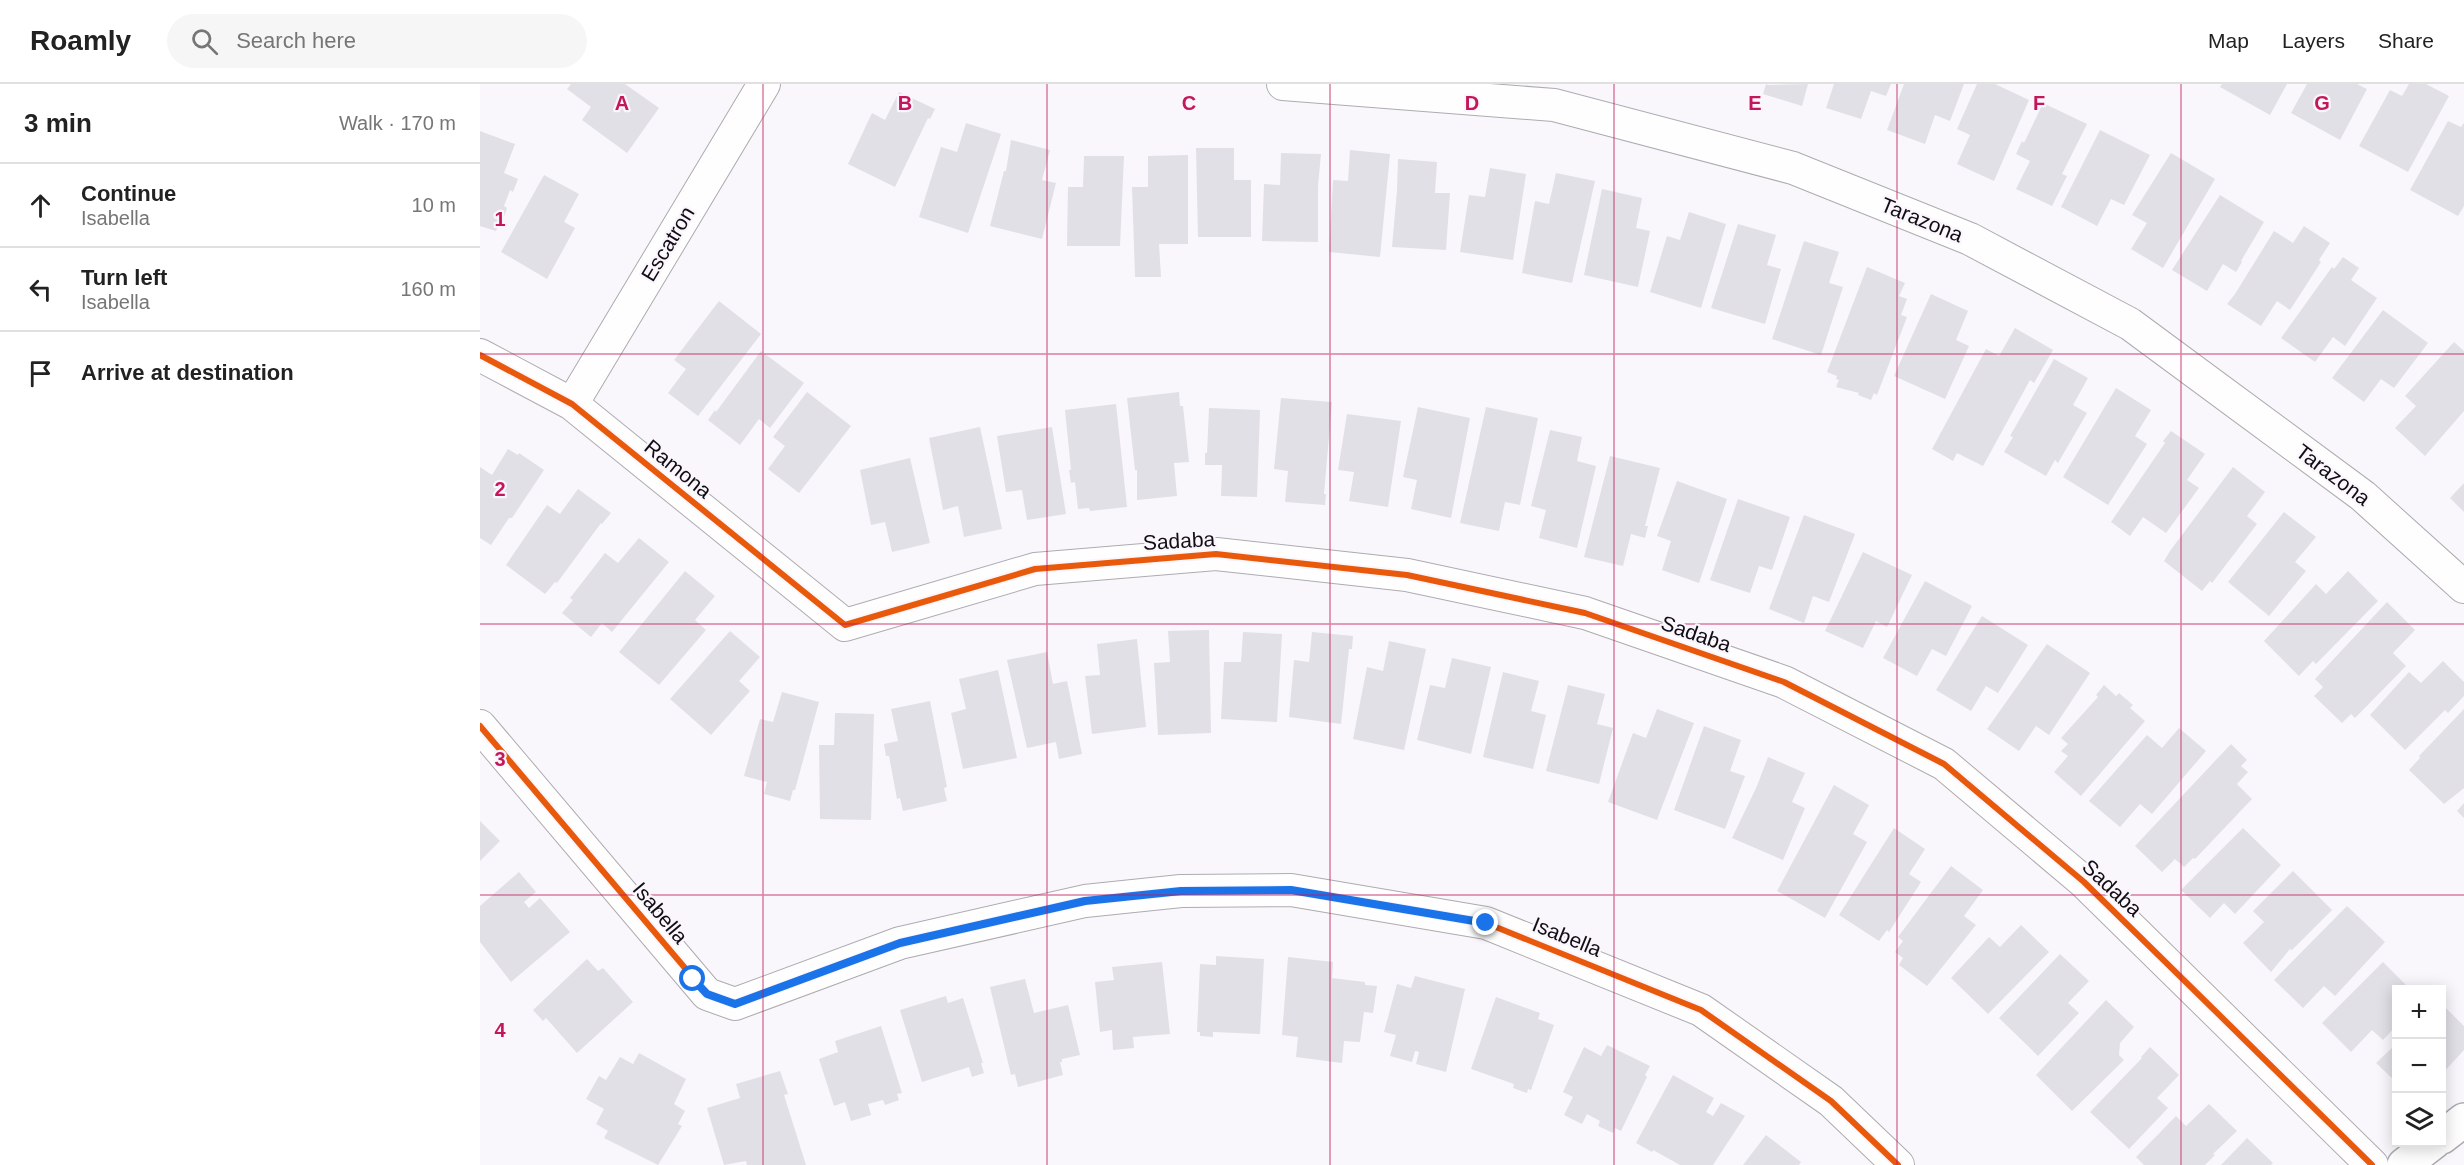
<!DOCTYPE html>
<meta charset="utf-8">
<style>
:root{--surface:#fff;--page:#f6f6f6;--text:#222;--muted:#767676;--line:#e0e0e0}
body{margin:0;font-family:Arial,sans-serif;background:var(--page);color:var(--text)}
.controls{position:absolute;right:18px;bottom:18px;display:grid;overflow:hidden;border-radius:0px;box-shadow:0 3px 15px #0003}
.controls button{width:54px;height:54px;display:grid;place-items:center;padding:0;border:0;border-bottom:2px solid var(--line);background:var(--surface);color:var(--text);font:30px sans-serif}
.stop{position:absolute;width:18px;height:18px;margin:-14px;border:4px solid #1a73e8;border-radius:50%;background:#fff}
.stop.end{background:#1a73e8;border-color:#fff;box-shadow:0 2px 6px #0008}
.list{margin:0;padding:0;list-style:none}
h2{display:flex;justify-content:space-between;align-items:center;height:78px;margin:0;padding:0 24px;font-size:26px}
h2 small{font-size:20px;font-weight:400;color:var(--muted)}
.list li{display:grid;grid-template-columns:39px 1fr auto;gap:18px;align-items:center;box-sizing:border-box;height:84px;padding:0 24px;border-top:2px solid var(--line)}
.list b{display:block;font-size:22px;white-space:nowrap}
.list p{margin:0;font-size:20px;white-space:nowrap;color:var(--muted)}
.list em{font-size:20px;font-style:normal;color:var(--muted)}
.icon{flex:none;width:33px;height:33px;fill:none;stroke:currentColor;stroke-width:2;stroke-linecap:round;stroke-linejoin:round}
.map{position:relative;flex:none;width:1984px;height:1081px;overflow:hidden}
header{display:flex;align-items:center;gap:36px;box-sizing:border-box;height:84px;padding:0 30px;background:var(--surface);border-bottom:2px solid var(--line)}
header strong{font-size:28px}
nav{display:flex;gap:33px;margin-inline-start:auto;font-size:21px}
.search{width:420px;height:54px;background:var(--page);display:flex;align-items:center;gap:15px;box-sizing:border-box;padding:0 21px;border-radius:33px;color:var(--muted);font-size:22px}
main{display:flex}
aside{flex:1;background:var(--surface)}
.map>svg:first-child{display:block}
</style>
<header>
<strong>Roamly</strong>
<div class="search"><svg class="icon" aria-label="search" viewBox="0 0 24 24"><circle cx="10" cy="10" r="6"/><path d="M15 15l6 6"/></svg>Search here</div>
<nav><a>Map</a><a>Layers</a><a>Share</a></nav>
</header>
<main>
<aside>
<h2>3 min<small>Walk · 170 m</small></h2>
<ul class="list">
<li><svg class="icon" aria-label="ahead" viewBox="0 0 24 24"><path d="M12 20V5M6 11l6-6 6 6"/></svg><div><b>Continue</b><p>Isabella</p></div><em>10 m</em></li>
<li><svg class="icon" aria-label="left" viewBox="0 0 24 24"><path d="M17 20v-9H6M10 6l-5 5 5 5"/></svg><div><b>Turn left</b><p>Isabella</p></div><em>160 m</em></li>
<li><svg class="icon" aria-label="arrive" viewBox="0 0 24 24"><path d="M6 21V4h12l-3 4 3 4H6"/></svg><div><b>Arrive at destination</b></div></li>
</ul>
</aside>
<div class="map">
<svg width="1984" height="1081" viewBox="0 0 1984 1081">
<rect width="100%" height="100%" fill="#f9f7fb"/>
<path fill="#e1e0e7" d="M91,0H145L179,24L147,69L102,36L111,23L87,5Z
M1286,0L1288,1L1328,0L1322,22L1283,10Z
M1354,0H1411L1406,12L1391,7L1381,35L1346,24Z
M1424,0H1484L1470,37L1455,31L1445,60L1407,46Z
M1497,0H1515L1549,16L1514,97L1477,80L1490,51L1477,45Z
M1742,0H1807L1790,31L1740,3Z
M1827,0H1877L1887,5L1860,56L1811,29Z
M1929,0H1946L1969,12L1928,88L1879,62L1910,6L1922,12Z
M419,8L455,25L450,35L448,34L415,103L368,80L392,29L405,36Z
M1563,19L1607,40L1582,90L1587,92L1572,122L1536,105L1550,77L1536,70L1542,57L1544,59Z
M1968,37L1981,43L1984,39V122L1978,132L1930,106Z
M486,39L521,50L488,149L439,133L461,63L477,68Z
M1620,46L1670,71L1644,121L1631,115L1617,142L1581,123Z
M0,47L35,60L24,89L38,95L33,108L30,106L24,122L27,124L22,139L20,138L16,147L0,142Z
M531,56L570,66L562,96L576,99L562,155L510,142L524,87H526Z
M716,64H754V96H771V153H718Z
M870,66L910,70L900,173L849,168L853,96L868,97Z
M801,69L841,70L838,102V158L782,157L784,100L800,101Z
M1691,69L1735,95L1683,184L1651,165L1667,139L1652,131Z
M708,71V160H679L681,193H655L652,103H668V72Z
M604,72H644L640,162H587L588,103H603Z
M918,75L957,78L955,109H970L966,166L912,163L917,106Z
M1010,84L1046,90L1033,176L980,168L989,111L1005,113Z
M1076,89L1115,97L1092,199L1042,189L1055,117L1069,120Z
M64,91L99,110L84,138L95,144L67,195L21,168Z
M1122,105L1162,114L1156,144L1170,147L1158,203L1104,191Z
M1740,111L1784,138L1761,177L1762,178L1756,188L1743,180L1727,207L1692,186Z
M1209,128L1246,140L1221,224L1170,208L1187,152L1200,156Z
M1258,140L1296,151L1287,181L1301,185L1285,240L1231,224Z
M1824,142L1850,159L1839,176L1841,178L1810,226L1797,217L1781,242L1747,220L1755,210L1794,147L1813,159Z
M1324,157L1359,168L1349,199L1363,203L1341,271L1292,255Z
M1863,173L1879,184L1871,196L1897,214L1865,262L1853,253L1835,278L1801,254L1852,183L1854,185Z
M1387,183L1425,199L1419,212L1427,215L1421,231L1427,233L1397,311L1394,309L1391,316L1378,311L1379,309L1356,303L1359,296L1356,295L1357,292L1347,288Z
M1451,210L1488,227L1476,256L1489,262L1465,315L1414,292Z
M239,217L281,250L218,332L188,309L206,285L194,276Z
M1903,226L1948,259L1914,304L1901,295L1884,318L1852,294Z
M1535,244L1573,266L1554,299L1550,296L1503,382L1477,369L1473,377L1452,365L1506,265L1519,272Z
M1974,258L1984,267V327L1945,372L1915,344L1936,322L1925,312Z
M281,267L324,299L290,344L279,335L260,361L228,336L235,326L236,328Z
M1574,275L1608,294L1593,321L1607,329L1578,379L1575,376L1566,392L1524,368L1533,353L1530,352Z
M1636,304L1671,326L1655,352L1667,360L1628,421L1583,393Z
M327,308L371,342L319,409L288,385L305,362L293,353Z
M699,308L700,322H703L709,378L694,379L697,412L657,416V386H655L647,314Z
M801,314L852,318L844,410H846L845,421L805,418L808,387L794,385Z
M636,320L647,423L610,427L609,424L598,425L595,398L591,399L589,386H591L585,326Z
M938,323L990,334L971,434L931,425L937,396L923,393Z
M1006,323L1058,334L1040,421L1025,418L1019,447L980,439Z
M729,324L780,326L777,413L741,412L742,381H725V369H727Z
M867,330L921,337L908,423L869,417L874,388L858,386Z
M500,343L522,445L484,453L478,422L463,426L449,354Z
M572,343L586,430L547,436L542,406L526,408L517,352Z
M1070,346L1102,353L1097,377L1116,382L1097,464L1059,454L1066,426L1051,422Z
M1691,347L1725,370L1707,396L1719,404L1686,449L1663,433L1650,452L1631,438L1685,359L1683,357Z
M28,365L38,371L39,369L64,386L32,434H29L11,461L0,454V383L12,391Z
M1130,372L1180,384L1165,442H1168L1165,454L1151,450L1143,482L1104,473Z
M430,374L450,459L412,468L405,438L391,441L380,386Z
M1753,383L1785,408L1767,432L1777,440L1732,499L1730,497L1722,507L1684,477L1690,467Z
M1197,397L1247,415L1219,499L1182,486L1191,457L1177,452Z
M1984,399V428L1970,414Z
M98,405L131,429L122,440L121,439L77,499L75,498L65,510L26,481L67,421L80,430Z
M1258,415L1310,433L1292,486L1279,482L1270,509L1230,496Z
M1804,428L1836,453L1815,478L1826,487L1789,532L1748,498Z
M1324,431L1375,450L1349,518L1333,512L1324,539L1289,525Z
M159,454L189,478L132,548L122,539L111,553L82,529L93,516L90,514L125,469L138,479Z
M1383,468L1432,491L1407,543L1396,537L1383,564L1345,547Z
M205,487L235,512L215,536L226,546L179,601L139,568Z
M1868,487L1898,517L1836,580L1833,577L1819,592L1784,557L1836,500L1846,510Z
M1445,497L1492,522L1466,572L1452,565L1437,592L1403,574Z
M1907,518L1935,546L1913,569L1926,582L1875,634L1871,630L1862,639L1834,612L1843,603L1835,595Z
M1502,532L1548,561L1518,609L1506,602L1491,627L1456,606Z
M729,546L731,649L678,651L674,579L690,578L688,547Z
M250,547L280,573L259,597L270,607L231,651L190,615Z
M763,548L802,550L797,638L741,635L744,578H761Z
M832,548L873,552L872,565H869L861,640L809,633L814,576L829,578Z
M657,555L666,643L612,650L605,592L620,591L617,560Z
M909,557L946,565L924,666L873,655L887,583L903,587Z
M1567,560L1610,589L1569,651L1556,642L1539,667L1507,645Z
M567,568L573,600L587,597L602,670L579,675L576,658L547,664L527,576Z
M972,574L1011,583L991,670L937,656L950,601L965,604Z
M1963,577L1984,598V612L1968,629L1965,626L1925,666L1890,631L1929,588L1941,599Z
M518,586L537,674L483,685L471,629L486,625L479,595Z
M1023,588L1059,597L1051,627L1066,631L1053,685L1003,673Z
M1088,601L1125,610L1117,640L1133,644L1119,700L1066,687Z
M1624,601L1636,612L1639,609L1653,621L1650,624L1665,637L1601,712L1574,688L1588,672L1581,667L1588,660L1581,654L1618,613L1616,611Z
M302,608L339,618L315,706H313L310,717L284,710L287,698L264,692L280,635L293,638Z
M450,617L467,703L464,704L467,717L423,727L420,714L417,715L409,672H406L404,660L418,657L411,625Z
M1177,625L1214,639L1177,736L1128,718L1153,649L1166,654Z
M1984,625V704L1964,720L1929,686L1940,674L1939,672Z
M355,629L394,630L391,736L340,735L339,661H354Z
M1224,642L1261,656L1250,687L1265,692L1245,745L1194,726Z
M1699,644L1726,667L1672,730L1660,720L1640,743L1609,717L1667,651L1682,664Z
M1751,660L1767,676L1761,682L1768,688L1757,700L1772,715L1715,775L1713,774L1704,783L1695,775L1682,788L1655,762Z
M1288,673L1325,689L1312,718L1325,724L1303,776L1252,754L1277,702Z
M1354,701L1389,721L1373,750L1387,758L1345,834L1297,807Z
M1984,719V734L1977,727Z
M0,737L20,757L0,777Z
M1414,744L1445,765L1429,790L1441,798L1409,848L1407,846L1399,857L1359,831Z
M1763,744L1801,781L1755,830L1744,819L1730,834L1701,806Z
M1471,782L1503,806L1484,832L1496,841L1447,902L1419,881L1423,874L1415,868L1423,857L1418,853Z
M1813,787L1852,826L1812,866L1810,865L1791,888L1763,859L1784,838L1773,827Z
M39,788L56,808L44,818L49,824L60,814L90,848L31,898L0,858V822Z
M1867,822L1905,858L1855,912L1844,902L1823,924L1794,896Z
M1541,841L1569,868L1508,930L1471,894L1509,853L1520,863Z
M1580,870L1609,897L1588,919L1599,929L1558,972L1519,934Z
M736,872L784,875L780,950L733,948V953L720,952V948H717L720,880L736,881Z
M808,873L853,878L852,894L885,898V901L897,902L893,929L884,928L880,958L864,957L862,979L816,973L818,953L802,951Z
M107,875L118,887L123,884L153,918L97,969L66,934L63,937L53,926Z
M682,878L690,950L653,953L654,964L633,966L632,946L620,948L615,898L634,896L632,883Z
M1903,878L1931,906H1916V942L1903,956L1892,946L1871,968L1842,939Z
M935,892L985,905L966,988L936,980L939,968L935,967L932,978L910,972L916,951L904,948L917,900L931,904Z
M545,895L554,929L588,921L600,971L582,975V978H580L583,991L538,1003L535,990L531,991L510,903Z
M466,912L468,919L483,914L503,979H501L504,989L492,993L489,983L442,998L420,926Z
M1016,913L1060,929L1058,935L1074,941L1051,1006L1048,1005L1047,1009L1033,1004L1034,1000L991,985Z
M1626,916L1654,943L1640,959L1639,971L1644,976L1592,1027L1556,991Z
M1962,920L1984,942V966L1962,990Z
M401,942L422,1009L417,1010L419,1016L405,1021L403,1016L388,1020L391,1031L371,1037L365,1018L354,1022L339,975L358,968L355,957Z
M1916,960V998L1896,979Z
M1127,961L1170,982L1165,991L1167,993L1141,1047L1135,1044L1133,1049L1118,1042L1120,1037L1107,1030L1102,1040L1084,1031L1093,1013L1083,1008L1104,963L1121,972Z
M1670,963L1699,991L1677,1014L1688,1024L1649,1065L1610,1028L1662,974L1661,973Z
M159,969L206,995L194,1020L205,1027L198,1040L202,1042L178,1081L124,1054L128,1047L116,1040L124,1025L106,1015L119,992L126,996L140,973L153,980Z
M300,987L308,1010L304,1011L326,1081H267L266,1077L244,1081L227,1024L260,1014L256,1000Z
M1193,991L1234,1014L1226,1028L1233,1032L1241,1019L1265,1032L1233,1081H1200L1173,1066L1172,1068L1156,1059Z
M1729,1020L1757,1047L1733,1070L1735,1071L1725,1081H1664L1656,1073L1696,1032L1706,1042Z
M1286,1051L1321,1078L1319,1081H1263Z
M1767,1054L1793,1079L1791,1081H1741Z"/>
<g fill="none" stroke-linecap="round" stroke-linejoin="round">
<g stroke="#aeabb1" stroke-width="34">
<path id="street" d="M803,0L1074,21L1313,84L1490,155L1650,240L1883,412L1984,503
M0,271L92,320L365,541L555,485L736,470L927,491L1105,529L1304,598L1464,680L1604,798L1892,1081
M92,320L284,0
M0,642L227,910L255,920L420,859L605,817L701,807L811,806L1006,839L1221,926L1351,1017L1418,1081"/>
</g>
<g stroke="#aeabb1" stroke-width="36">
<path id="secondary" d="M1962,1053L1984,1036
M1924,1081L1954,1058"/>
</g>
<use href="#street" stroke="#fefefe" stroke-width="32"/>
<use href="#secondary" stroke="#fefefe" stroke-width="33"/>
<g stroke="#faf6fc" stroke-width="10">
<path id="cycleway" d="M0,271L92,320L365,541L555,485L736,470L927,491L1105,529L1304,598L1464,680L1604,798L1892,1081
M0,642L227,910L255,920L420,859L605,817L701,807L811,806L1006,839L1221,926L1351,1017L1418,1081"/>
</g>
<use href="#cycleway" stroke="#e8590c" stroke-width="6"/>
</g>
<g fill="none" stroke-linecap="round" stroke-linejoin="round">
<path stroke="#1a73e8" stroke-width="8" d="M213,895L227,910L255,920L420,859L605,817L701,807L811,806L1006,839"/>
</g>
<path fill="none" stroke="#c2185b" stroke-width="1.5" stroke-opacity="0.55" d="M283,0V1081M567,0V1081M850,0V1081M1134,0V1081M1417,0V1081M1701,0V1081M0,270H1984M0,540H1984M0,811H1984"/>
<g text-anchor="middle" stroke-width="4.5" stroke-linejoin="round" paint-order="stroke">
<g font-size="21" fill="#120d15" stroke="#faf6fc">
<text transform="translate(1442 136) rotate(22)" y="7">Tarazona</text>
<text transform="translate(188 160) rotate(-59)" y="7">Escatron</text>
<text transform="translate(198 385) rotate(39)" y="7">Ramona</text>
<text transform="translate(1853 391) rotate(37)" y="7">Tarazona</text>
<text transform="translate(699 457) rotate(-3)" y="7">Sadaba</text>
<text transform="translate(1216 550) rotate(19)" y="7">Sadaba</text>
<text transform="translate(1632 804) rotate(43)" y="7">Sadaba</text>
<text transform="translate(180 829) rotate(50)" y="7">Isabella</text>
<text transform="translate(1087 853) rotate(22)" y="7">Isabella</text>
</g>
</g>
<g font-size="20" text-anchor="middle" font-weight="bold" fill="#c2185b" stroke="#faf6fc" stroke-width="4.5" stroke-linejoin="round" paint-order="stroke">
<text x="142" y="26">A</text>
<text x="425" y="26">B</text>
<text x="709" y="26">C</text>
<text x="992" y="26">D</text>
<text x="1275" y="26">E</text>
<text x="1559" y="26">F</text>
<text x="1842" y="26">G</text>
<text x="20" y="142">1</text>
<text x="20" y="412">2</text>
<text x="20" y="682">3</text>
<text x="20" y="953">4</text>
</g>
</svg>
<div class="controls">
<button>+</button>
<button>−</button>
<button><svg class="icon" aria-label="layers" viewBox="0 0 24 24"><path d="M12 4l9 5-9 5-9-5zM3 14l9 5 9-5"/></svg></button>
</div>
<div class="stop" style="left:213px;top:895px"></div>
<div class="stop end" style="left:1006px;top:839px"></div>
</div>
</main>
